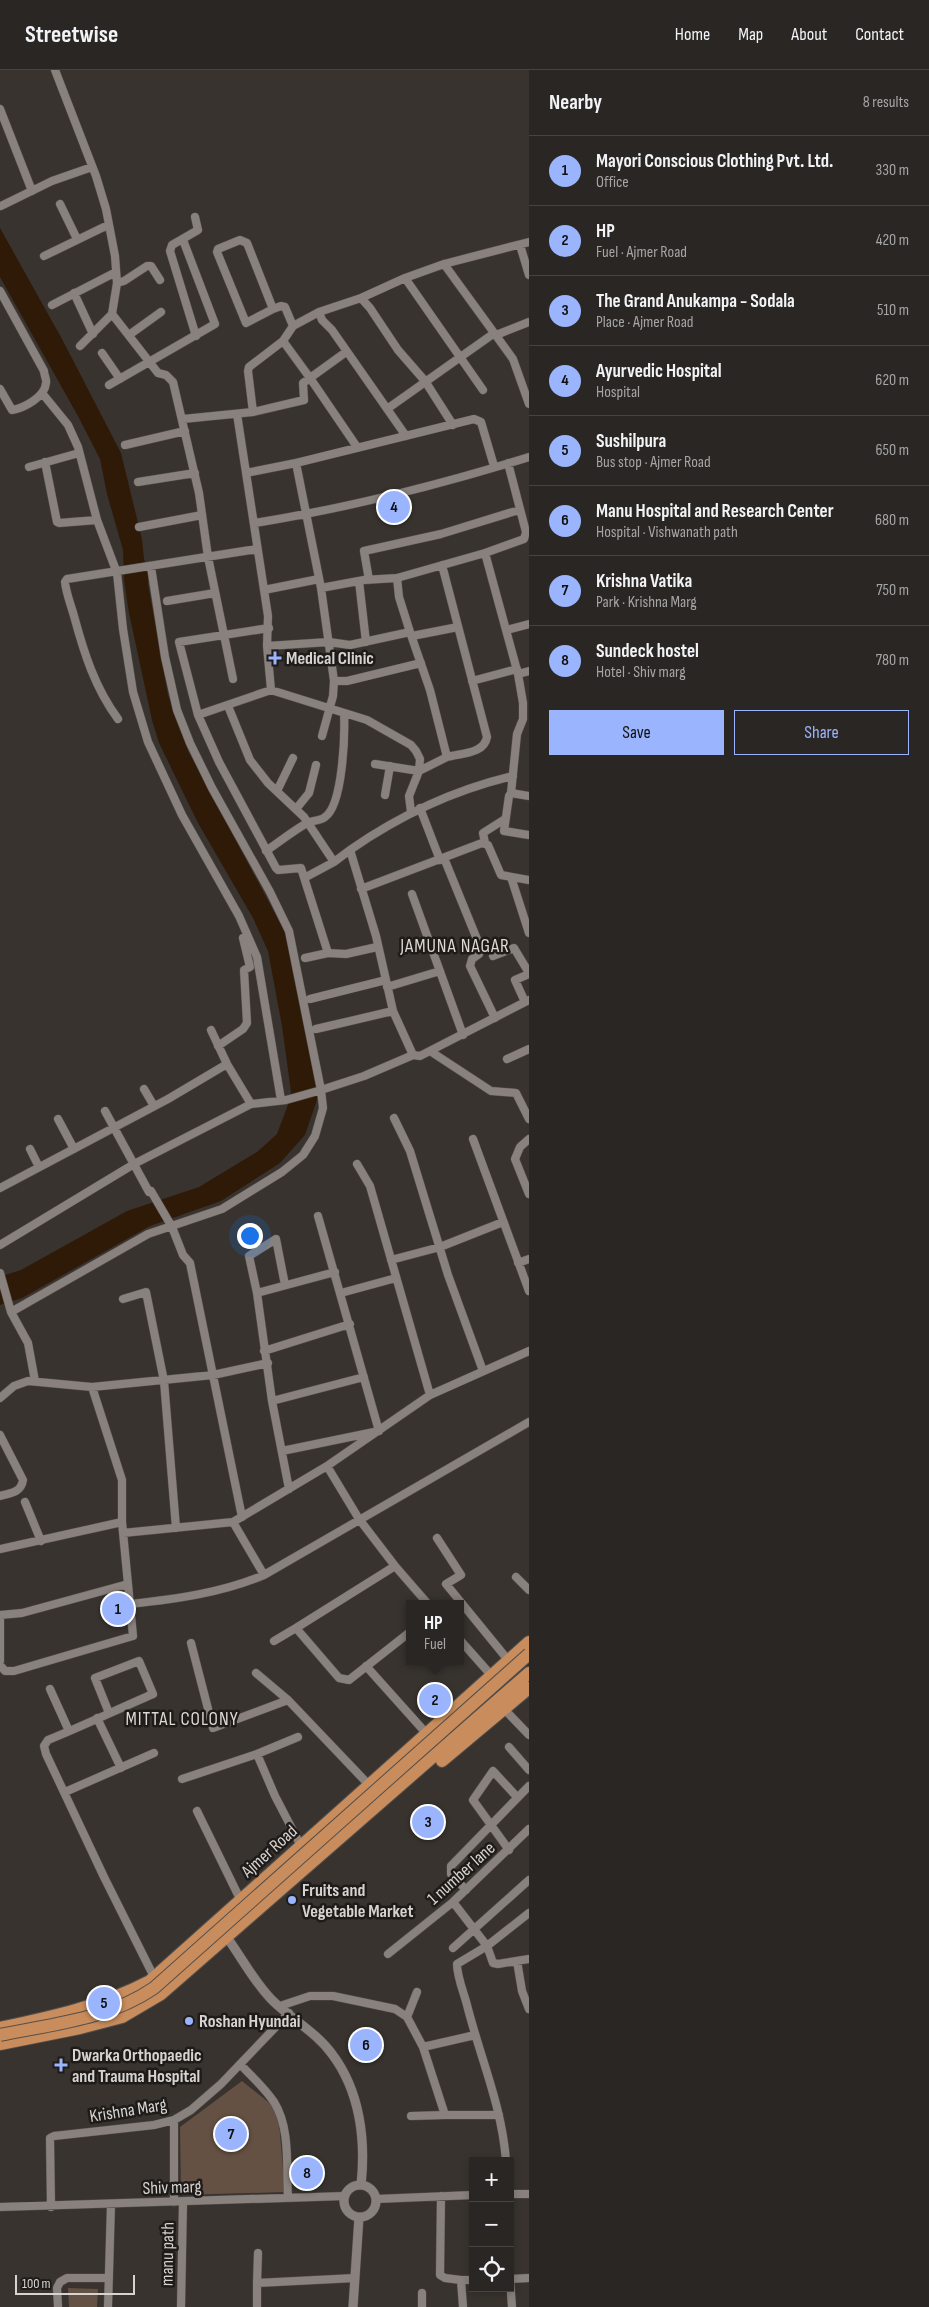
<!DOCTYPE html>
<meta charset="utf-8">
<style>
:root{--surface:#2a2623;--page:#322e2b;--text:#f1f3f6;--muted:#a5a5a6;--line:#464341;--accent:#9ab5fd}
body{margin:0;font-family:"Sofia Sans Condensed",sans-serif;background:var(--page);color:var(--text)}
.controls{position:absolute;right:15px;bottom:15px;display:grid;overflow:hidden;border-radius:0px;box-shadow:0 2px 8px #0003}
.controls button{width:45px;height:45px;display:grid;place-items:center;padding:0;border:0;border-bottom:1px solid var(--line);background:var(--surface);color:var(--text);font:25px sans-serif}
.scale{position:absolute;left:15px;bottom:12px;width:120px;box-sizing:border-box;padding-left:5px;border:2px solid #d7d3d1;border-top:0;font-size:14px;line-height:18px;white-space:nowrap;color:#d7d3d1;-webkit-text-stroke:4px #1e1b19;paint-order:stroke}
.you{position:absolute;left:249px;top:1165px;width:18px;height:18px;margin:-12px;border:4px solid #fff;border-radius:50%;background:#1a73e8;box-shadow:0 0 0 8px #1a73e833}
.badge{display:grid;place-items:center;width:32px;height:32px;border-radius:50%;background:var(--accent);color:#111;font-size:16px;font-weight:700}
.pin{position:absolute;translate:-50% -50%;border:2px solid #fff;box-shadow:0 1px 5px #0006}
.popup{position:absolute;left:406px;top:1530px;width:58px;height:65px;box-sizing:border-box;display:grid;place-content:center;border-radius:0px;background:var(--surface);filter:drop-shadow(0 1px 4px #0005);font-size:16px;white-space:nowrap;color:var(--muted)}
.popup b{font-size:19px;color:var(--text)}
.popup::after{content:'';position:absolute;left:50%;top:100%;margin-left:-10px;border:10px solid transparent;border-top-color:var(--surface)}
.list{margin:0;padding:0;list-style:none}
h2{display:flex;justify-content:space-between;align-items:center;height:65px;margin:0;padding:0 20px;font-size:21px}
h2 small{font-size:16px;font-weight:400;color:var(--muted)}
.list li{display:grid;grid-template-columns:32px 1fr auto;gap:15px;align-items:center;box-sizing:border-box;height:70px;padding:0 20px;border-top:1px solid var(--line)}
.list b{display:block;font-size:19px;white-space:nowrap}
.list p{margin:0;font-size:16px;white-space:nowrap;color:var(--muted)}
.list em{font-size:16px;font-style:normal;color:var(--muted)}
.actions{display:flex;gap:10px;padding:15px 20px}
.actions a{flex:1;padding:11px 0;border:1px solid var(--accent);border-radius:0px;text-align:center;font-size:18px;color:var(--accent)}
.actions .main{background:var(--accent);color:#111}
.icon{flex:none;width:28px;height:28px;fill:none;stroke:currentColor;stroke-width:2;stroke-linecap:round;stroke-linejoin:round}
.map{position:relative;flex:none;width:529px;height:2237px;overflow:hidden}
header{display:flex;align-items:center;gap:30px;box-sizing:border-box;height:70px;padding:0 25px;background:var(--surface);border-bottom:1px solid var(--line)}
header strong{font-size:24px}
nav{display:flex;gap:28px;margin-inline-start:auto;font-size:18px}
main{display:flex}
aside{flex:1;background:var(--surface)}
.map>svg:first-child{display:block}
</style>
<header>
<strong>Streetwise</strong>
<nav><a>Home</a><a>Map</a><a>About</a><a>Contact</a></nav>
</header>
<main>
<div class="map">
<svg width="529" height="2237" viewBox="0 0 529 2237">
<rect width="100%" height="100%" fill="#38332f"/>
<path fill="#645143" d="M242,2011L272,2035L279,2052L285,2122L181,2125L180,2057Z
M68,2218L98,2219L97,2237H69Z"/>
<path fill="#2f1a08" d="M0,158L62,269L121,383L142,469L144,489L149,504L148,514L168,625L188,681L287,866L295,894L310,985L319,1024L305,1065L280,1093L221,1131L150,1156L22,1228L0,1235V1207L2,1206L21,1200L127,1141L199,1117L257,1082L277,1064L289,1032L291,1022L282,956L268,881L253,848L198,753L159,673L152,650L129,543L124,510L123,480L107,424L100,389L79,348L0,207Z"/>
<g fill="none" stroke-linecap="round" stroke-linejoin="round">
<g stroke="#534f4b" stroke-width="9">
<path id="minor" d="M55,0L96,106L106,139L115,186L117,213L112,244L80,276
M0,39L32,121
M60,134L77,169
M1,136L52,111L92,97
M195,147L198,160L172,175L170,181L196,266
M240,170L247,173L273,239L246,253L217,182L218,179Z
M520,175L529,205
M44,186L108,155
M444,194L513,289L529,334
M405,208L361,228L370,238L398,280L425,311L453,355
M117,213L124,211L147,196H151L160,210
M0,221L44,301C44,305 47,310 46,313C45,327 24,338 12,340L0,319
M74,223L93,264
M361,228L319,242L322,250L332,260L406,366
M52,235L116,202
M273,239L281,236L285,237L293,256
M112,244L158,303L166,305L173,312L199,423L208,487L233,609
M129,265L161,242
M496,265L529,252
M283,271L293,256L319,242
M346,282L310,308L283,271L249,297L248,301L253,342L304,330L303,313L310,308L357,377
M102,283L120,309
M109,315L215,254L183,170
M483,320L405,208L444,194L529,172
M42,323L68,355L78,377L97,450
M387,339L493,264
M237,344L268,546L267,576L329,572L350,575L410,562L399,527L397,508
M183,349L253,342
M125,375L185,361
M45,392L57,452L59,453L97,450L117,503L123,559L133,622L148,672L182,745L239,846L257,887L281,1030
M296,393L321,518L334,611L333,626L322,666
M508,393L526,462L524,469L485,483L518,604L523,633V649L517,664L511,723L529,726
M29,397L79,383
M246,403L296,393L474,349L481,352L494,396
M138,412L195,403
M255,453C347,438 439,415 529,387
M139,457L202,445
M369,510L364,481L441,464L519,440
M359,511L366,572
M321,518L364,510L397,508L485,483
M264,520L319,509
M167,531L215,523
M269,558L179,572L198,645L219,692L276,798L278,800L301,798L328,883
M507,560L529,554
M410,562L430,620L447,687C462,683 484,684 487,667L442,495
M412,566L458,557
M267,576L271,620
M518,604L529,601
M334,611H347L421,593
M472,611L517,599
M228,636L250,690L268,713L304,747L334,792L350,780
M198,645L271,620L367,650L411,675L416,681L420,689L419,701L409,726L411,742
M118,649C95,618 84,583 74,546C71,535 66,523 65,512L67,509L257,479
M375,694L419,701L447,687
M513,706C454,720 399,746 350,780L376,866L393,941L413,985L420,986L529,930
M277,721L293,688
M511,723L509,726L504,761L529,765
M385,725L390,696
M420,738L440,790
M296,739L309,723L316,695
M485,773L483,763L505,749
M266,781C279,772 293,761 307,753C313,750 321,751 325,747C343,735 345,664 344,643
M444,788L481,879L479,884L472,889L470,896L495,948
M306,807L334,792
M511,807L529,863
M361,819L482,773L488,775L501,805L529,810
M412,824L463,965
M493,886L514,878L529,903
M305,888L328,883L346,884L377,877
M387,917L440,901
M310,929L386,910
M525,932L515,910L529,904
M316,959L393,941
M211,960L227,994L251,1034
M218,976L243,959L247,953L244,900L250,897L243,868
M430,981L491,1021L516,1023L529,1049
M507,989L529,979
M144,1019L154,1036
M105,1041L149,1122
M394,1048L410,1081L448,1205L483,1301
M58,1049L74,1079
M473,1069L529,1221
M529,1069L520,1077L515,1089L529,1124
M30,1079L39,1097
M357,1094L370,1116L430,1325
M0,1118L168,1029L227,994
M151,1121L172,1157L183,1185L190,1193L242,1447
M0,1175L134,1094L251,1034L286,1030L318,1021L364,1006L413,985
M391,1190L440,1177L503,1152
M518,1193L529,1189
M0,1203L11,1242L28,1273L35,1311
M285,1215L276,1169L249,1186L257,1223L272,1331L289,1419
M257,1223L335,1202
M341,1223L396,1208
M123,1229L146,1222L164,1311L176,1458
M11,1242L148,1164L222,1139L282,1102L303,1085L315,1066L323,1038L321,1020L289,861L270,822L212,718L190,673L177,640L165,587L151,497
M264,1281L350,1254
M0,1328L14,1316L28,1311L92,1317L213,1305L268,1293
M272,1331L364,1307
M0,1365L23,1410C21,1423 10,1423 0,1426
M282,1381L379,1361L318,1146
M327,1396L359,1449L395,1496L428,1534
M25,1432L41,1471
M233,1452L264,1505
M123,1463L233,1452L327,1396L430,1325L529,1281
M437,1468L461,1505L446,1514L508,1590
M0,1479L122,1452
M395,1496L296,1558L339,1608L349,1610L410,1562
M516,1507L529,1520
M130,1534C176,1529 221,1523 264,1505L529,1352
M0,1545L22,1543L128,1514
M460,1570L491,1605
M274,1571L296,1558
M191,1573L213,1658L288,1630
M0,1591V1545
M0,1595L5,1601H14L133,1566L122,1452V1410L92,1317
M366,1596L426,1663
M256,1603L288,1630L369,1715
M50,1619L69,1661
M505,1640L529,1665
M109,1643L95,1608L139,1591L153,1624C118,1639 83,1656 48,1670L44,1676L46,1684L104,1807L154,1907
M97,1648L121,1698
M509,1677L529,1700
M257,1684L275,1726L301,1776
M182,1709L257,1684L298,1667
M65,1722L154,1683
M197,1741L241,1831
M509,1780L473,1730L493,1701L517,1727
M466,1820L451,1804V1796L529,1716
M453,1832L487,1876L493,1893L498,1894L529,1889
M453,1878L529,1810
M388,1884L453,1832L529,1759
M517,1891L522,1921L529,1939
M280,1936L310,1926H333L395,1939L407,1947L417,1922
M407,1947L423,1977L445,2045H499
M423,1977L475,1965
M240,1994C251,2006 265,2018 274,2032C291,2059 286,2098 288,2128
M411,2046L445,2045
M174,2050V2132
M506,2091C502,2036 480,1987 467,1935C464,1923 457,1907 457,1894L487,1876L529,1843
M510,2124H529
M441,2126L440,2205L445,2208L461,2210
M376,2129L473,2125
M0,2137L345,2126
M51,2137L50,2068L54,2066L154,2055L174,2050L191,2040L221,2014L289,1943
M257,2213L258,2183
M422,2223V2237
M58,2237L57,2218L60,2212L67,2208H109
M108,2237L111,2134
M181,2237L183,2132
M257,2237V2213L355,2208
M463,2237L461,2210H473
M512,2237L510,2209L529,2208"/>
</g>
<g stroke="#534f4b" stroke-width="10">
<path id="tertiary" d="M223,1862C240,1884 253,1911 272,1930C291,1949 316,1962 332,1984C360,2021 366,2070 361,2115
M344 2131a16 16 0 1 1 32 0a16 16 0 1 1-32 0Z
M353,2237L359,2147"/>
</g>
<g stroke="#534f4b" stroke-width="14">
<path id="trunk" d="M442,1691L529,1618
M0,1958C52,1947 102,1936 150,1911L529,1572
M0,1974L80,1958L122,1947L161,1924L529,1603"/>
</g>
<use href="#minor" stroke="#88817d" stroke-width="8"/>
<use href="#tertiary" stroke="#88817d" stroke-width="9"/>
<use href="#trunk" stroke="#c98c5c" stroke-width="12"/>
<g stroke="#534f4b" stroke-width="14" stroke-linecap="butt">
<path id="trunk-bridge" d="M0,1965C53,1954 109,1949 154,1918L529,1584"/>
</g>
<use href="#trunk-bridge" stroke="#c98c5c" stroke-width="12"/>
</g>
<g fill="#9ab5fd" stroke="#1e1b19" stroke-width="2">
<path d="M272.5 580.5h5v5h5v5h-5v5h-5v-5h-5v-5h5z"/>
<circle cx="292" cy="1830" r="5"/>
<circle cx="189" cy="1951" r="5"/>
<path d="M58.5 1987.5h5v5h5v5h-5v5h-5v-5h-5v-5h5z"/>
</g>
<g text-anchor="middle" stroke-width="5" stroke-linejoin="round" paint-order="stroke">
<g font-size="18" font-weight="bold" fill="#d7d3d1" stroke="#1e1b19" text-anchor="start">
<text x="286" y="594">Medical Clinic</text>
<text x="302" y="1826">Fruits and<tspan x="302" dy="21">Vegetable Market</tspan></text>
<text x="199" y="1957">Roshan Hyundai</text>
<text x="72" y="1991">Dwarka Orthopaedic<tspan x="72" dy="21">and Trauma Hospital</tspan></text>
</g>
<g font-size="18" fill="#d7d3d1" stroke="#1e1b19">
<text transform="translate(269 1781) rotate(-42)" y="6">Ajmer Road</text>
<text transform="translate(461 1803) rotate(-42)" y="6">1 number lane</text>
<text transform="translate(128 2040) rotate(-9)" y="6">Krishna Marg</text>
<text transform="translate(172 2117) rotate(-2)" y="6">Shiv marg</text>
<text transform="translate(167 2184) rotate(-89)" y="6">manu path</text>
</g>
<g font-size="19" letter-spacing="1" fill="#dfd8d3" stroke="#1e1b19">
<text x="455" y="882">JAMUNA NAGAR</text>
<text x="182" y="1655">MITTAL COLONY</text>
</g>
</g>
</svg>
<div class="controls">
<button>+</button>
<button>−</button>
<button><svg class="icon" aria-label="locate" viewBox="0 0 24 24"><circle cx="12" cy="12" r="6"/><path d="M12 2v4M12 18v4M2 12h4M18 12h4"/></svg></button>
</div>
<div class="scale">100 m</div>
<div class="you"></div>
<div class="pin badge" style="left:118px;top:1539px">1</div>
<div class="pin badge" style="left:435px;top:1630px">2</div>
<div class="popup"><b>HP</b>Fuel</div>
<div class="pin badge" style="left:428px;top:1752px">3</div>
<div class="pin badge" style="left:394px;top:437px">4</div>
<div class="pin badge" style="left:104px;top:1933px">5</div>
<div class="pin badge" style="left:366px;top:1975px">6</div>
<div class="pin badge" style="left:231px;top:2064px">7</div>
<div class="pin badge" style="left:307px;top:2103px">8</div>
</div>
<aside>
<h2>Nearby<small>8 results</small></h2>
<ul class="list">
<li><span class="badge">1</span><div><b>Mayori Conscious Clothing Pvt. Ltd.</b><p>Office</p></div><em>330 m</em></li>
<li><span class="badge">2</span><div><b>HP</b><p>Fuel · Ajmer Road</p></div><em>420 m</em></li>
<li><span class="badge">3</span><div><b>The Grand Anukampa - Sodala</b><p>Place · Ajmer Road</p></div><em>510 m</em></li>
<li><span class="badge">4</span><div><b>Ayurvedic Hospital</b><p>Hospital</p></div><em>620 m</em></li>
<li><span class="badge">5</span><div><b>Sushilpura</b><p>Bus stop · Ajmer Road</p></div><em>650 m</em></li>
<li><span class="badge">6</span><div><b>Manu Hospital and Research Center</b><p>Hospital · Vishwanath path</p></div><em>680 m</em></li>
<li><span class="badge">7</span><div><b>Krishna Vatika</b><p>Park · Krishna Marg</p></div><em>750 m</em></li>
<li><span class="badge">8</span><div><b>Sundeck hostel</b><p>Hotel · Shiv marg</p></div><em>780 m</em></li>
</ul>
<div class="actions"><a class="main">Save</a><a>Share</a></div>
</aside>
</main>
